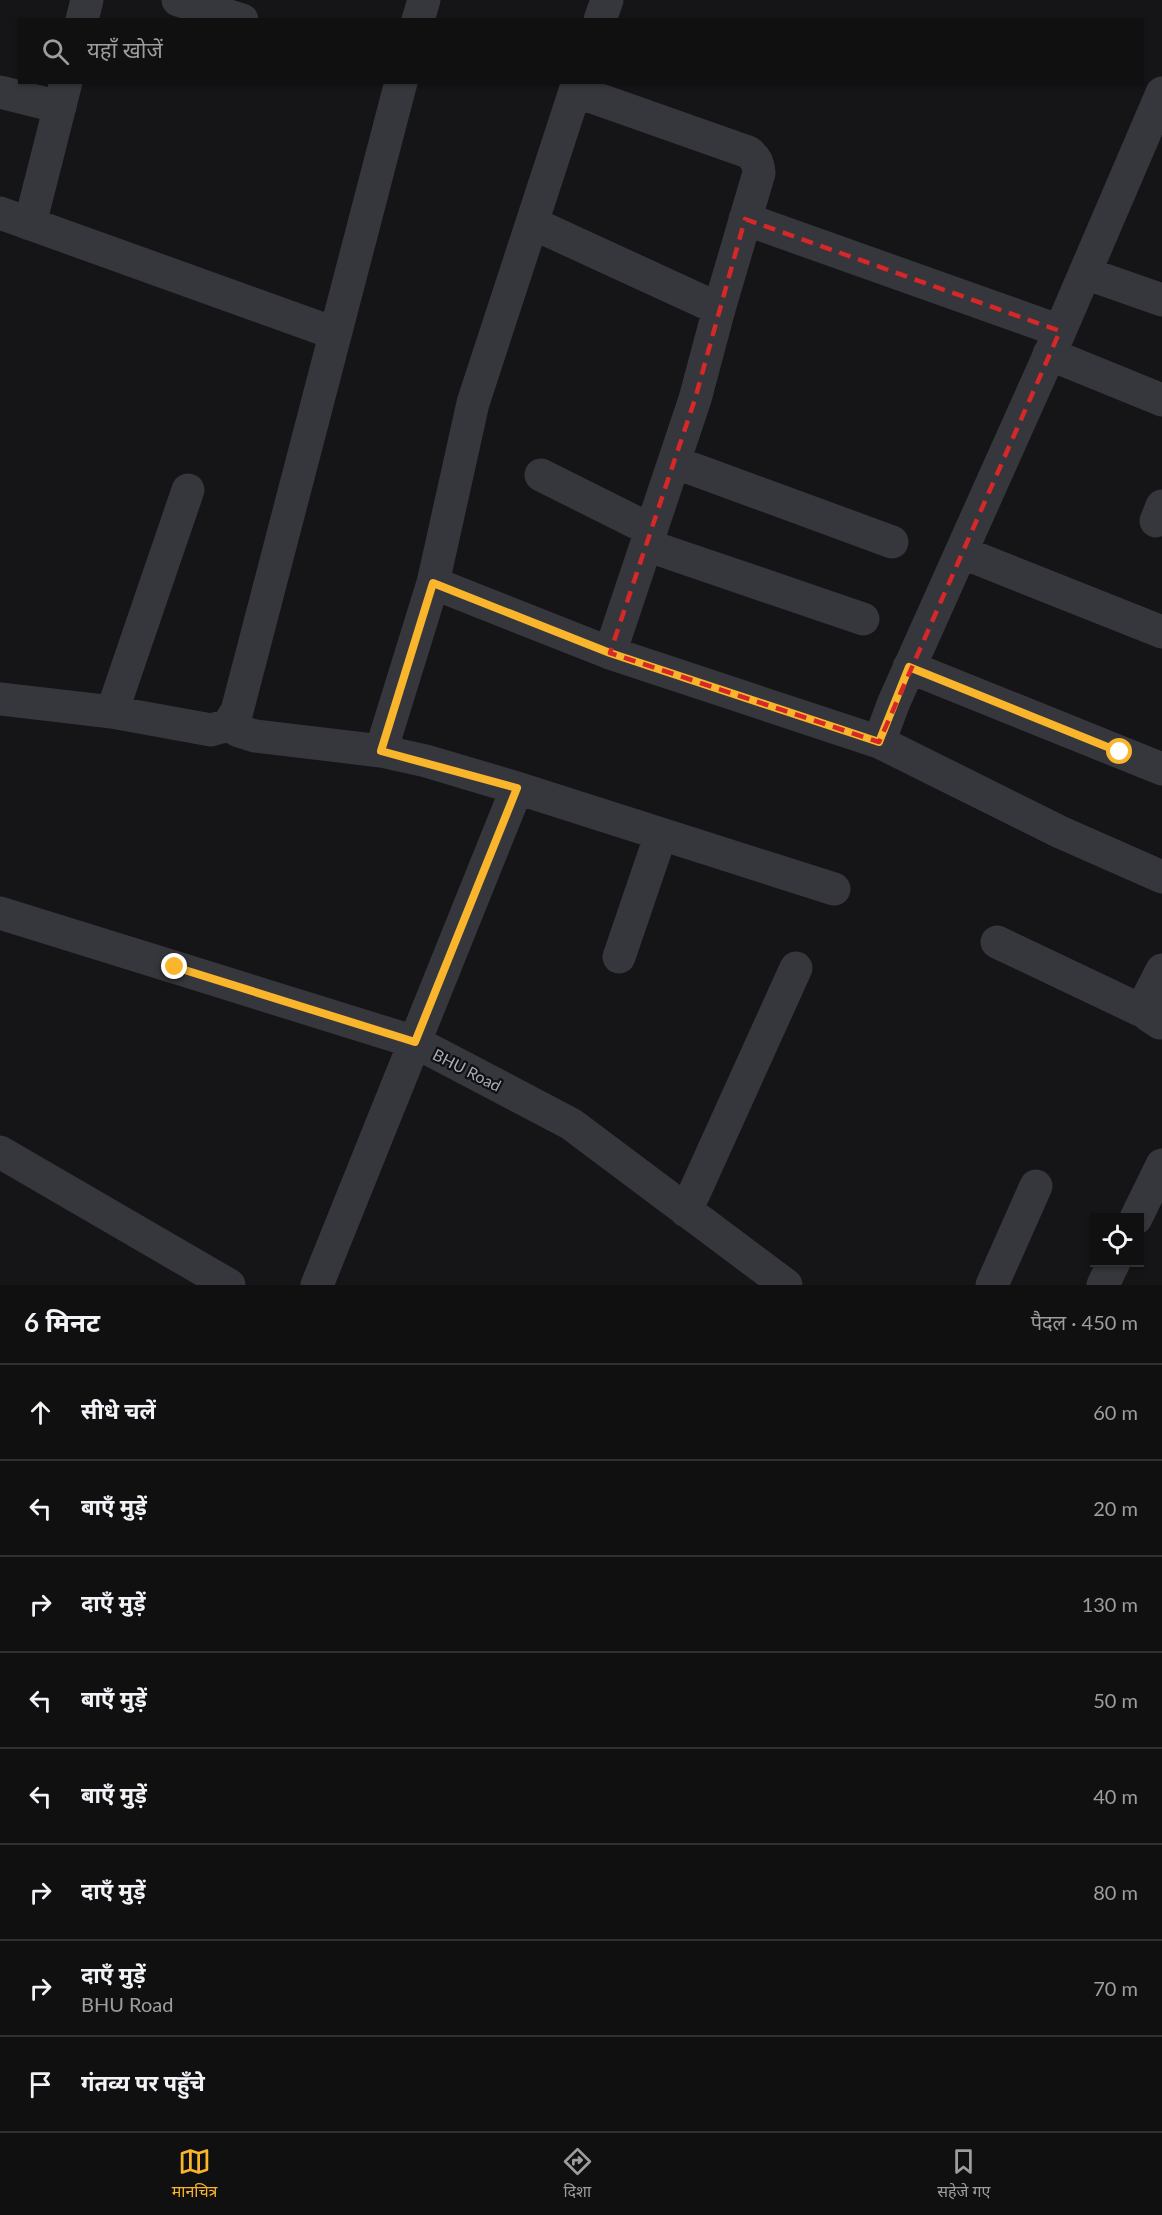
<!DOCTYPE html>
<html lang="hi">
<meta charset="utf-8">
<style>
:root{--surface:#101011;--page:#19191a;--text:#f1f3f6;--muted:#9c9d9f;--line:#303031;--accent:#f9b52b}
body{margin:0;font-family:Lato,"Noto Sans Devanagari",sans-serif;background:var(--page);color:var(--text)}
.controls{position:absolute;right:18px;bottom:18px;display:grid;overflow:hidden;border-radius:0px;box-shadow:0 2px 4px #0004}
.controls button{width:54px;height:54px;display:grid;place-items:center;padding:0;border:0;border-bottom:2px solid var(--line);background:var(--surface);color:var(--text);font:30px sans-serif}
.stop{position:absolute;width:18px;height:18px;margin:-14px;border:4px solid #f9b52b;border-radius:50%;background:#fff}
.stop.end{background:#f9b52b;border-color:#fff;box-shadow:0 2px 6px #0008}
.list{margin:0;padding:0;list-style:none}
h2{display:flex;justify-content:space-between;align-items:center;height:78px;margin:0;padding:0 24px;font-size:26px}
h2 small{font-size:20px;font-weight:400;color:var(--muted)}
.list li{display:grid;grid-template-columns:39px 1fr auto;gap:18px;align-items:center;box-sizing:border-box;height:96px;padding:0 24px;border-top:2px solid var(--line)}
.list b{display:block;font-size:22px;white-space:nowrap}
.list p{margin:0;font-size:20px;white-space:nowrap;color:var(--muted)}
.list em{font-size:20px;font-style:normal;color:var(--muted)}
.icon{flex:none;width:33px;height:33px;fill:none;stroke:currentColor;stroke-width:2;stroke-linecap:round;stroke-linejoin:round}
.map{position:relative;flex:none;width:1162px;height:1285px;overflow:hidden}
.search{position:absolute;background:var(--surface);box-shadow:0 2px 4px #0004;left:18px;right:18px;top:18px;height:66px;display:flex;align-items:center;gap:15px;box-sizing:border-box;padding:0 21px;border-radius:0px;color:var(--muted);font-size:22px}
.sheet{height:846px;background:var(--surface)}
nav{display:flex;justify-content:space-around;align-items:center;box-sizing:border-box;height:84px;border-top:2px solid var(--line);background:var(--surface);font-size:16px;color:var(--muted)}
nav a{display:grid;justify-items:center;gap:3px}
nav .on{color:var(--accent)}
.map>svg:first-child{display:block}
</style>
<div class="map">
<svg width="1162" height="1285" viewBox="0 0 1162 1285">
<rect width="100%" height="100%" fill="#151517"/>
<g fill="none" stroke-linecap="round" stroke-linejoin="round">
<path stroke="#36373c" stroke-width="33" d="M178,0L242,20
M82,20L87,0
M418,20L424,0
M600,20L607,0
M575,91L748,152C756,158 758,163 759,173L719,309L695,399L610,653
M0,92L60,107
M0,213L334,333
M745,219L1060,331
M532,223L719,309
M30,224L66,82
M1085,273L1162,300
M1049,354L1162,400
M674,462L892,542
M541,475L651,530
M1156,521L1162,506
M646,545L863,619
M961,552L1162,632
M433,583L610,653L879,742L1060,832L1162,877
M909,667L1162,769
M0,699L112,712L211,730L228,725L237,711L401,82
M112,712L188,490
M228,725L239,731L255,736L381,751L426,761L517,788L834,889
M879,742L894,702L1060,331L1162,93
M381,751L433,583L473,403L578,82
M0,913L415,1042L571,1124L786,1285
M997,942L1140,1010H1146
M619,957L661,834
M1160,1023L1148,1015L1146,1001L1162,970
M0,1152L229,1285
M686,1211L796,968
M1136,1218L1162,1165
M317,1285L517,788
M992,1285L1036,1186
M1103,1285L1114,1262"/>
</g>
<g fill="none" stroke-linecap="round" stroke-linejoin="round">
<path stroke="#f9b52b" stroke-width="8" d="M175,967L415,1042L517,788L381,751L433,583L610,653L879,742L909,667L1120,752"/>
</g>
<path fill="none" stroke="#d62828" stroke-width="4.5" stroke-dasharray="12 8" stroke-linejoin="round" d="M745,219L1060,331L879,742L610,653L695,399Z"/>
<g text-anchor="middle" stroke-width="4.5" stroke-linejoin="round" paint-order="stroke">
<g font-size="16" fill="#a6abb8" stroke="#101012">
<text transform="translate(467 1070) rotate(27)" y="6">BHU Road</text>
</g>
</g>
</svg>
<div class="controls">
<button><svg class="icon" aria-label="locate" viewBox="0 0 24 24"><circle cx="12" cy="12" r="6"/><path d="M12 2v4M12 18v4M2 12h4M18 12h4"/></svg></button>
</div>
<div class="stop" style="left:1120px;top:752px"></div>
<div class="stop end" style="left:175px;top:967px"></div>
<div class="search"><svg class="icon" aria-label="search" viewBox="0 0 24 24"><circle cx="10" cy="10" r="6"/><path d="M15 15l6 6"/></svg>यहाँ खोजें</div>
</div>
<section class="sheet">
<h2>6 मिनट<small>पैदल · 450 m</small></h2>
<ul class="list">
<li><svg class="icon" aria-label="ahead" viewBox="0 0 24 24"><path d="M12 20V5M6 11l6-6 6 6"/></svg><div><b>सीधे चलें</b></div><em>60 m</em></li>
<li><svg class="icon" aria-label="left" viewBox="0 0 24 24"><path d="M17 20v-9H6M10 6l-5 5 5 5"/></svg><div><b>बाएँ मुड़ें</b></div><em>20 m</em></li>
<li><svg class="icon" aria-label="right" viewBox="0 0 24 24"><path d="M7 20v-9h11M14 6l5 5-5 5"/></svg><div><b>दाएँ मुड़ें</b></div><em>130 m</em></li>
<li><svg class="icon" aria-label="left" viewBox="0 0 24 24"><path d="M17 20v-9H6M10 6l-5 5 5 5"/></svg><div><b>बाएँ मुड़ें</b></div><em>50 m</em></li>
<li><svg class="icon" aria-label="left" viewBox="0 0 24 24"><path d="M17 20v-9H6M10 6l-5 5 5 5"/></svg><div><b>बाएँ मुड़ें</b></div><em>40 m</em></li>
<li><svg class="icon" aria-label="right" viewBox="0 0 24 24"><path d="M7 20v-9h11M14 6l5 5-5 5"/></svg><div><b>दाएँ मुड़ें</b></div><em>80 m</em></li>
<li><svg class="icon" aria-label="right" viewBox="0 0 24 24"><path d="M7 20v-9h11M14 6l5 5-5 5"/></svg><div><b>दाएँ मुड़ें</b><p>BHU Road</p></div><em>70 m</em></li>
<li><svg class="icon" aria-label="arrive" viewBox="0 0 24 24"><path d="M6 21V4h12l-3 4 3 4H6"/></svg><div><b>गंतव्य पर पहुँचे</b></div></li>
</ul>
</section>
<nav>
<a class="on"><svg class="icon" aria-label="map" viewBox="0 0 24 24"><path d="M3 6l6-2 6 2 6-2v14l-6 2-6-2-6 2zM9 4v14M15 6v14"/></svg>मानचित्र</a>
<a><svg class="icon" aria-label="directions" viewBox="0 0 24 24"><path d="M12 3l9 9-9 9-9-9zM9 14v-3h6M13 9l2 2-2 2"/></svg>दिशा</a>
<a><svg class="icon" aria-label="saved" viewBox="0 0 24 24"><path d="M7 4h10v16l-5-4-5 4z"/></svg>सहेजे गए</a>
</nav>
